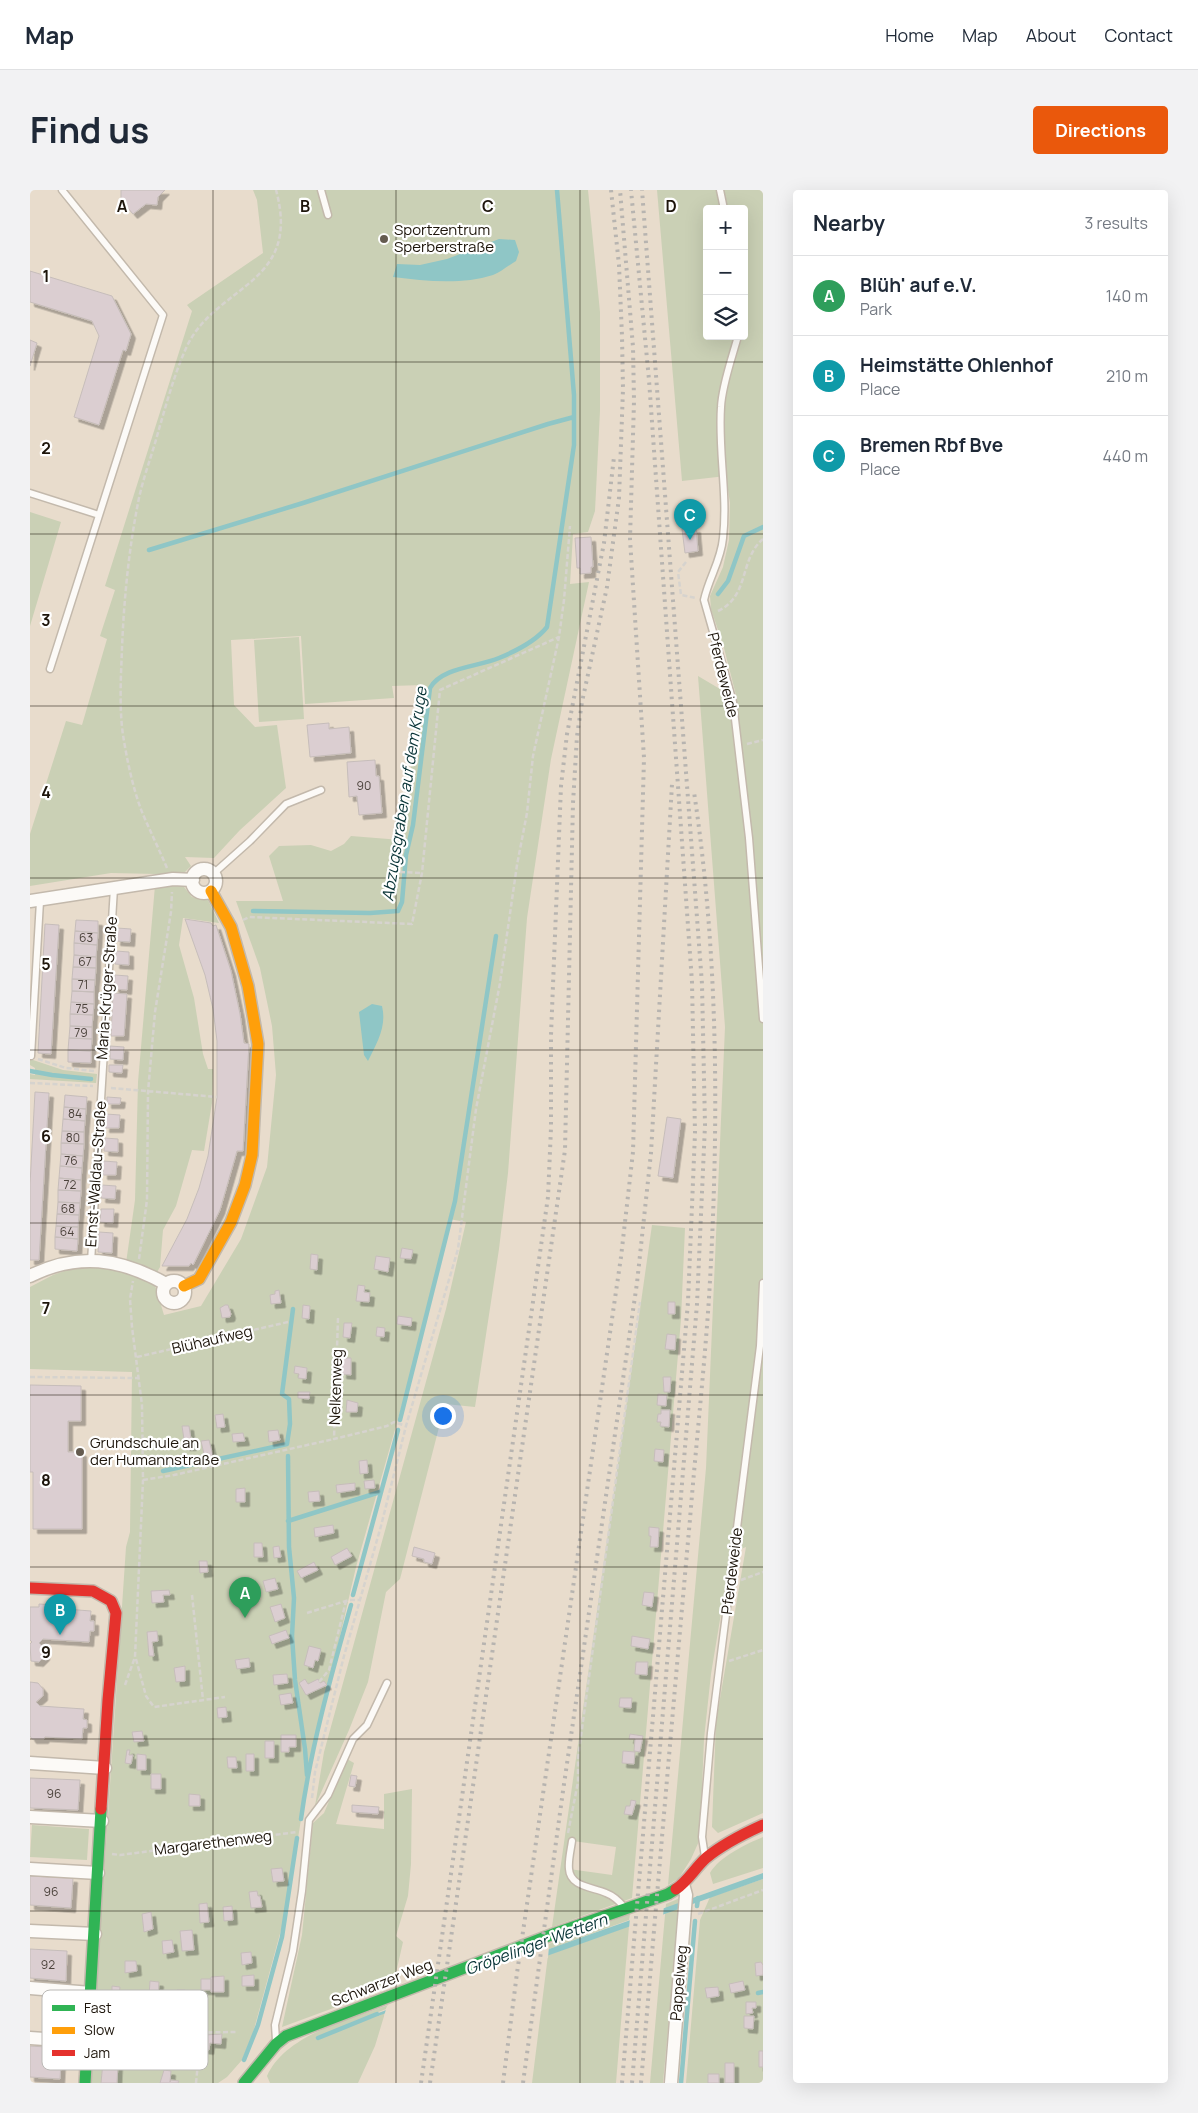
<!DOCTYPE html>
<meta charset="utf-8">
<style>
:root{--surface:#fff;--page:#f2f2f3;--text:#1f2937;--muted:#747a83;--line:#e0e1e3;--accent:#ea580c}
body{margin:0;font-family:Manrope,sans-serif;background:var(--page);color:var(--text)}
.controls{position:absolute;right:15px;top:15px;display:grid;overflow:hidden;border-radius:5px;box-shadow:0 5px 20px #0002}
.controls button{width:45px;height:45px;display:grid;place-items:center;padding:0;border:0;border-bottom:1px solid var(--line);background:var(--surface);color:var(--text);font:25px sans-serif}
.you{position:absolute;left:412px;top:1225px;width:18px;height:18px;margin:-12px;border:4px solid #fff;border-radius:50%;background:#1a73e8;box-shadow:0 0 0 8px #1a73e833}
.badge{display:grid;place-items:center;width:32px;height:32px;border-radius:50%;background:var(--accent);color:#fff;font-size:16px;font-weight:700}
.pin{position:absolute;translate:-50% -41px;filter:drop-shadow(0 1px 2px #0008)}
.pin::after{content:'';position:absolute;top:26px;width:18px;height:15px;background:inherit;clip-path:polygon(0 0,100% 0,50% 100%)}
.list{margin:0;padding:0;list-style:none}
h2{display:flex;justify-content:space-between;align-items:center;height:65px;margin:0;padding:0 20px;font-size:21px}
h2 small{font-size:16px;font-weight:400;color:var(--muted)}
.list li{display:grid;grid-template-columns:32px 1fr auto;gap:15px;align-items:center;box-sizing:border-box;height:80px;padding:0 20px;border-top:1px solid var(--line)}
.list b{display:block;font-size:19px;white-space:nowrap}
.list p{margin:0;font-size:16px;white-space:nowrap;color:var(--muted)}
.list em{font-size:16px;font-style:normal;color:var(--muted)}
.icon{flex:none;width:28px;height:28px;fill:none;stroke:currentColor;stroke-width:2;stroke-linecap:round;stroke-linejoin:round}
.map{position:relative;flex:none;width:733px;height:1893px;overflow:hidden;border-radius:5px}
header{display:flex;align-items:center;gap:30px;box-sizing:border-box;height:70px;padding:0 25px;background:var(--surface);border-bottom:1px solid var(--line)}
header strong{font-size:24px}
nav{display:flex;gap:28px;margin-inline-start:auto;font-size:18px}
.intro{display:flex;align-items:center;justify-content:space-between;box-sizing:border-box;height:120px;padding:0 30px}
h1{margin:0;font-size:35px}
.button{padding:12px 22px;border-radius:5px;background:var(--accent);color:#fff;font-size:18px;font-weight:700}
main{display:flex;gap:30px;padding:0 30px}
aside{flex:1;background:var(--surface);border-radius:5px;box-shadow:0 5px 20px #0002}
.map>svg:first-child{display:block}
</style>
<header>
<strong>Map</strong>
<nav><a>Home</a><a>Map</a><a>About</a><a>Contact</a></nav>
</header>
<div class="intro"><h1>Find us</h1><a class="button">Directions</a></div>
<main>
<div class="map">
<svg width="733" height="1893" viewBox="0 0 733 1893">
<defs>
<filter id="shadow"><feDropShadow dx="4.5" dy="4.5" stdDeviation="0" flood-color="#0004"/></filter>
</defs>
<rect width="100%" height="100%" fill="#e8dccc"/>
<path fill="#cad0b5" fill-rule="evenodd" d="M223,0H558L570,122V221L565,321L558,342L543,344L540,394L559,392L521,569L497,728L478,983L469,1059L445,1217L415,1214L370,1389L356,1402L338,1492L319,1540L285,1616L294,1562L416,1119L436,1032L419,1029L402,1109L326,1377L278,1585L257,1718L223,1843L212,1870L197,1887L188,1893H60L96,1357L100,1342L102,1182L0,1179V1097L23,1085L51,1075L95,1080L105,1010L108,892L126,684L81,683L0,696V644L36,531L52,535L77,449L70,446L85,400L75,396L162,121L157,115L233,63L227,10ZM271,446L275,514L364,508L362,496L392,495L371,650L321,646L314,654L301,661L281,655L249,656L239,666L253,711H206L230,778L242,836L246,885L237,977L211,1049L171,1116L134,1125L123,1089L130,1077L133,1040L146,1016L162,960L174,961L182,913L183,879H178L173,864L164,808L149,755L153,728L189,733L178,710L162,707L154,697L153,684L161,676L155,667L184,668L210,640L256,598L247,535L225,537L204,515L201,450Z
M627,0H733V1623L688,1643L682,1637L686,1532L716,1357L701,1363L681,1484L674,1549L670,1649L661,1669L649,1688L638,1695L676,1278L695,837L668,486L707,509L694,458L681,419L680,406L693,377L699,350L700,313L696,286L652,291ZM677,19H714V146H677Z
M0,322L31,332L0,436Z
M269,447L274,529L229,532L224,450Z
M0,869L33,880L67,884L66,893L0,889V884L5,885V878L0,875Z
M622,1035L655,1038L651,1129L602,1708L522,1737ZM543,1651L586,1657L582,1685L539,1679Z
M317,1569L324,1573L306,1634L354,1639V1604L382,1599L381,1674L378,1706L366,1746L373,1752L363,1796L252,1837L272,1745L283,1633L294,1623Z
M2,1635L59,1639L57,1670L0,1667Z
M733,1647V1678L683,1694L680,1683C689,1667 716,1654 733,1647Z
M733,1689V1893H656L670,1730L680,1707Z
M650,1708L633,1893H620L636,1714Z
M600,1724L599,1730L519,1759V1754Z
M599,1736L586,1893H502L518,1765Z
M358,1815L356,1819L346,1823L348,1826L355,1823L345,1856L328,1893H240L237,1886C255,1845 318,1830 358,1815Z"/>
<path fill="#8fc6c6" d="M469,49L485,50L489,62L486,71C479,75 471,82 463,85C432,95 395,91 363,87L367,74L390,75L417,69Z
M342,814L352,816C357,836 347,853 338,871L334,865L329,822Z
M733,1683V1689L348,1826L343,1825L519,1759Z"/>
<path fill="#e8dccc" d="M634,1714L633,1727L599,1739L600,1727Z
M519,1756L518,1768L354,1826L357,1816Z"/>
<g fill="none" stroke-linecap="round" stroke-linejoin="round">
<path stroke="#8fc6c6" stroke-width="4.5" d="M119,360L273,313L518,234L544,227
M688,404L698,391L714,346L733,337
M223,721L340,723L368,721L372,712L376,665L383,635L400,498C412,477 448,477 469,468C486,461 506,451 517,437L544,255V205L527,0
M0,881L22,885L61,889
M370,1230L425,1011L466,746
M258,1266L259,1357L264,1408L262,1446L265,1490L275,1559L277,1585
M133,1281L257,1254L260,1234L259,1209L252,1204L263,1119
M258,1331L350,1302
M323,1405L368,1240
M271,1629C281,1556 301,1486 321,1415
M667,1716L668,1708
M728,1803L733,1802
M288,1848L347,1824
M214,1870L228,1835L252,1747L267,1648
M651,1893L665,1731"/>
</g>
<path fill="#dbced1" stroke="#c6bdba" filter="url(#shadow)" d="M91,0H135L128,7L127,15L116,14L103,24L91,10Z
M0,81L82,106L101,144L96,161L93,160L69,235L44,227L69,146L62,131L0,112Z
M0,150L7,153L0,176Z
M666,338L668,361L655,363L652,339Z
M561,347L563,377H561V383L550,384V378H547L545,348Z
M299,533V539L319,537L321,563L280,567L277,535Z
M345,570L346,586H349L352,623L329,625L327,606L319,607L317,572Z
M155,729L181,733L183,736L186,735L201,781L210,824L214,853L219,854L213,961H207L190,1020L163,1075L161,1073L159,1076H132L157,1029L169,998L178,966L187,907V851L183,819L175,785Z
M46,730L68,731V743L45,741Z
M15,734L29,735L21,864L8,863Z
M87,738L101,739L100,752L86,751Z
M45,741L68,743L67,755L44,753Z
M44,753L67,755L66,767L44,765Z
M86,761L99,762V775L85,774Z
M44,765L66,767V778L43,777Z
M43,777L66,778L65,790L42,789Z
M85,785L98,786L97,800L84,799Z
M42,789L65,790L64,802L42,801Z
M42,801L64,802V814L41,812Z
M83,803L97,804L94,846H81Z
M41,812L64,814L63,825L40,824Z
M40,824L63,825L62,837L40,836Z
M40,836L62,837V849L39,848Z
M39,848L62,849L61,861L38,860Z
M80,856L94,857L93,870L80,869Z
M38,860L61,861V873L38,872Z
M79,875H93L92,883L79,882Z
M5,902L19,903L9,1070H0V994Z
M35,905L57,907L56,919L34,917Z
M77,907L91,908L90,914H77Z
M34,917L56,919L55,931L33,929Z
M76,924L90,925L89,938H75Z
M637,927L651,929L643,988L628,986Z
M33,929L55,931L54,942L32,941Z
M32,941L54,942V954L31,953Z
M75,948L88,949V962L74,961Z
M31,953L54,954L53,966L31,964Z
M31,964L53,966L52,978L30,976Z
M73,971L87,972L86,985H73Z
M30,976L52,978L51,990L29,988Z
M29,988L51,990V1001L28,1000Z
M72,995L86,996L85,1009L71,1008Z
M28,1000L51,1001L50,1013L28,1012Z
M28,1012L50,1013L49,1025L27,1024Z
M71,1019H84L83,1033L70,1032Z
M27,1024L49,1025L48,1037L26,1036Z
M26,1036L48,1037V1049L25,1047Z
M69,1042L83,1043L82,1063L68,1062Z
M25,1047L48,1049L47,1061L25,1059Z
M372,1058L383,1060L381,1069L370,1068Z
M281,1064L288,1065L287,1080L280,1079Z
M346,1066L360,1068L358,1082L344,1079Z
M328,1095L335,1096L334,1102L340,1103L339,1112L326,1111Z
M249,1100L251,1113L241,1114L240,1105L245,1104V1101Z
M638,1112H645V1124H638Z
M195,1115H198L201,1124L200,1127L192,1128L190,1118Z
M273,1115L280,1116L279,1129L272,1128Z
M368,1126L382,1128L381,1136L367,1134Z
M314,1133H322L320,1148L313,1147Z
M347,1137L355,1138L354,1147L346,1146Z
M637,1144L646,1145L645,1160L635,1159Z
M313,1168H321V1185L312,1184Z
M265,1176L277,1178L276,1189L268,1188L269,1184L264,1183Z
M633,1187H641L640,1202H634Z
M0,1195L51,1196V1231H38V1262H52V1339H3V1282H0Z
M268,1202H280L279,1209L268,1208Z
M628,1204L637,1205L636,1216L627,1215Z
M317,1210L328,1213L327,1222H316Z
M631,1220H640L639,1237L630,1236L631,1232H627L628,1224H631Z
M193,1224L195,1237L187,1238L185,1225Z
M152,1236H159L162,1256H155Z
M248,1240L250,1250L239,1252L238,1241Z
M213,1243L215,1251L203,1252L202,1244Z
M179,1250L183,1266L178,1267V1263L174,1264L171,1251Z
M625,1259L634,1260L633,1272L624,1271Z
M337,1270L338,1283L330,1284L329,1271Z
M344,1290L345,1298L335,1299L334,1291Z
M325,1293V1300L307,1303L306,1295Z
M215,1298V1312H206V1299Z
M289,1301L290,1311L279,1312L278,1302Z
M303,1335L304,1343L285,1347L284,1338Z
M619,1337L629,1338L628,1357H620L621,1346H619Z
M224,1353H232L233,1367H224Z
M249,1356L251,1367L244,1368L243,1357Z
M384,1357L405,1363L402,1374L394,1372V1369L382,1366Z
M317,1358L322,1366L305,1375L301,1367Z
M169,1371H177L178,1382L170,1383Z
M284,1372L288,1380L271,1388L267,1381Z
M245,1388L248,1399L236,1402L233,1391Z
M139,1400L140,1405H133L134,1412L122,1413L121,1401Z
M614,1402L624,1403L622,1417L612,1415Z
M9,1414L23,1415V1418L61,1421L60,1431H64V1441H60L59,1452L13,1449L9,1453L15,1459V1466L9,1472L1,1471L0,1454L2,1452L0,1450V1417H9Z
M251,1414L255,1428L245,1432L240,1417Z
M256,1440L259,1448L242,1454L239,1446Z
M127,1441L128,1451L122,1452L124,1466H119L117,1442Z
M602,1446L620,1449L618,1459L601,1456Z
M279,1456L291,1459L288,1471L285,1470L283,1478L274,1475Z
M219,1468L220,1477L207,1479L205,1470Z
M606,1472H618L617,1485L605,1484Z
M155,1476V1491L146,1492L144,1478Z
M257,1484L258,1493L244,1495L243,1485Z
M275,1489L278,1494L288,1489L290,1493L294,1491L297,1495L276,1505L269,1493Z
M0,1492L8,1493L13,1499V1506L6,1512L10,1516L54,1519L53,1529L57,1530V1538H53L52,1549L15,1547L14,1549H2L0,1546Z
M261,1503L263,1513L251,1515L249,1505Z
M590,1508H602L601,1518L589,1517Z
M196,1517L197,1527L188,1528L187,1518Z
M112,1541L114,1551L104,1552L102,1542Z
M600,1544L613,1546L610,1562L604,1561L605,1549H599Z
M251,1545H266V1557H259V1562H251Z
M235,1551H244V1568H235Z
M97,1560H100L99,1565H103L101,1574L95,1573Z
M593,1561L605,1562L604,1574L592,1573Z
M107,1564L116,1565V1580H107Z
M216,1564H224V1581H216Z
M197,1567H206L207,1578H198Z
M121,1584H131V1599H121Z
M321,1585L327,1586L325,1597L319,1596Z
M0,1588L50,1590L48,1620L0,1618Z
M159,1604L170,1605V1616H159Z
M601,1610L606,1611L602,1625L594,1624L596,1616H600Z
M322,1615L349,1617L348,1624L322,1622Z
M252,1678L254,1691L243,1692L241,1679Z
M0,1686L43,1688L41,1718L0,1715Z
M227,1701L228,1706H230L232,1717L221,1718L219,1702Z
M177,1713L179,1732L170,1733L169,1714Z
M202,1716L203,1730L194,1731L193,1717Z
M121,1722L123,1739L114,1742L112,1724Z
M162,1740L164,1760L152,1761L150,1741Z
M142,1750L144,1762L133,1764L132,1751Z
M0,1759L37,1761L36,1791L0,1788Z
M221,1762L222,1773L212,1775L211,1763Z
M95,1771H106L107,1781L95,1783Z
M731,1772L733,1775V1785L726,1786L725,1773Z
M224,1785V1796H212V1786Z
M194,1786V1802H181V1787Z
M171,1789H181V1800H171Z
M120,1791L129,1792L128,1807L119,1806Z
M713,1791L715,1800L701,1803L699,1794Z
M82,1796L90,1797L89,1806L82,1805Z
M688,1797L689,1806L677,1808L675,1798Z
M147,1800H155L154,1814L146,1813Z
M716,1812H726V1818H722L723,1823L716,1824Z
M714,1826H724L723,1839L714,1838Z
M192,1844L191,1854L180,1853L179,1860L173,1859L174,1845Z
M0,1856L32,1858L30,1889L0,1887Z
M729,1861H733V1877H729Z
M73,1872L88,1873L87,1893H71Z
M695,1873H704V1893H695Z
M134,1880L141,1881L140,1892L141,1890L149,1891L148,1893H130Z
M678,1884H689V1893H678Z"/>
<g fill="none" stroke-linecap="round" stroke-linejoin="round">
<g stroke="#c3b9ac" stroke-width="9">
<path id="lane" d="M291,0L298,25
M690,0L694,19
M708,146C702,168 692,195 691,217C688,261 698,304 693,348C691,371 679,387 674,410L703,512L719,648L733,829
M0,303L69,325
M20,479L133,125L32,0
M183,684L220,651L256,614L291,600
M1,866L10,711
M61,1072L84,698
M542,1651C541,1659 538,1670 539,1679C540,1697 563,1697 576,1703C584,1706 589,1711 594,1717
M675,1667L672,1647L681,1543L730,1156L733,1093
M246,1850L245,1835L263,1761L272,1701L279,1630L298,1605L323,1549L337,1535L357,1493"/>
</g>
<g stroke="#c3b9ac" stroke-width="15">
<path id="street" d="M162 691a12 12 0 1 1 24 0a12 12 0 1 1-24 0Z
M0,711L143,689L163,690
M0,1086C48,1062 90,1068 136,1094
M133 1102a11 11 0 1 1 22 0a11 11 0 1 1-22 0Z
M0,1573L75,1578
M0,1627L72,1631
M0,1679L68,1683
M0,1741L65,1744
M0,1798L61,1803
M0,1848L58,1852
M641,1893L656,1705L653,1694"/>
</g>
<g stroke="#c3b9ac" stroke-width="14">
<path id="fast" d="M55,1893L71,1619
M214,1893L246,1854L256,1846L526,1743L638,1704L646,1699"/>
</g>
<g stroke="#c3b9ac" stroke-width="14">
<path id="slow" d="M154,1096L169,1089L201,1032L215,995L222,965L228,854L218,796L201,737L181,701"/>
</g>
<g stroke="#c3b9ac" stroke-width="14">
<path id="jam" d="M0,1398L63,1401L81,1411L86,1423L78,1510L71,1619
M646,1699C658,1691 665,1678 676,1668C693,1654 713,1644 733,1635"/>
</g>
<path stroke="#d6d3ce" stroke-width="2.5" stroke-dasharray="5 2.5" stroke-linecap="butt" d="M656,372L648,382L651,405L666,408
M688,421C720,406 709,369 733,349
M717,554L733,550
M137,678C129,659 120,641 112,622C103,599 97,570 93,545C89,517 91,486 92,458C94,408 99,357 109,308C114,285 123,262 129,239C137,212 145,182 157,156C187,94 272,95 246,0
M370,682L391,683
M213,730L219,727L382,734L392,683L410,500L529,447
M8,869L36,878L64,881
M0,893L63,896
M81,898L187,907
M109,1069L117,1010L118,902L125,822L141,722L142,702
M308,1128L304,1249L357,1236L364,1232L376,1236
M107,1167L258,1132
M0,1187L108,1188
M113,1290L144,1285L304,1249
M711,1390L733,1382
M162,1405L173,1510
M277,1423L319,1410H329
M106,1469L116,1506L124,1517L195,1507
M699,1471L733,1460
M289,1492L299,1480L316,1411
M95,1495L105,1467L113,1290L112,1215L102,1137L100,1109L103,1091
M282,1608L285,1582L314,1466L351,1336L376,1236L428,1059L446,919L470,793L487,675L497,623L503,566L529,447L534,410L540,336
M538,1643L548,1592V1568L610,1112
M82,1664L90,1665L267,1642
M668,1724L733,1700
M133,1843L206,1842
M166,1893L171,1842"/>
<use href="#lane" stroke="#fcfaf7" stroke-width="6"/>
<use href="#street" stroke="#fcfaf7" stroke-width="12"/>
<use href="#fast" stroke="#30b455" stroke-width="11"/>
<use href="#slow" stroke="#ff9f0a" stroke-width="11"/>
<use href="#jam" stroke="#e5322d" stroke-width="11"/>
<path stroke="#b7b4b0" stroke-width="4" stroke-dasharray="2.5 5" stroke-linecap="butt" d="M391,1893L518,1007L521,938V845L531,596L537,544L574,353L584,267
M400,1893L535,960L543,613L547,546L552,512L577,397L589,308L593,199L592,146L589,75L581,0
M473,1893L487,1783L591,1067L603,962L614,568L600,349L604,211L603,157L590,0
M493,1893L533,1601L607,1093L621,963L642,594
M592,1893L658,1112L665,943L662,792L619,190L601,0
M602,1893L667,1114L675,935L672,794L612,0
M611,1893C627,1705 643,1517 660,1329C666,1255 674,1182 679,1108C689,939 689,769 664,602"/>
</g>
<path fill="none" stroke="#1d150b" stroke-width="1" stroke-opacity="0.55" d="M183,0V1893M366,0V1893M550,0V1893M0,172H733M0,344H733M0,516H733M0,688H733M0,860H733M0,1033H733M0,1205H733M0,1377H733M0,1549H733M0,1721H733"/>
<g fill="#645b4f" stroke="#fff" stroke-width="2">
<circle cx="354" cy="49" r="5"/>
<circle cx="50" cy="1262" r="5"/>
</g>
<g text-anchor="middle" stroke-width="4.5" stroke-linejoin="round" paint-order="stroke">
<g font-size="12" fill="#4c433c">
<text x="334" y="600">90</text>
<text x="56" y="752">63</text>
<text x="55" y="776">67</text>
<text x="53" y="799">71</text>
<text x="52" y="823">75</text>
<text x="51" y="847">79</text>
<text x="45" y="928">84</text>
<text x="43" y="952">80</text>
<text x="41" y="975">76</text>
<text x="40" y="999">72</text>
<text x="38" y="1023">68</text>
<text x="37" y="1046">64</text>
<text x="24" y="1608">96</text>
<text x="21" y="1706">96</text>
<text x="18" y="1779">92</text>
</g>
<g font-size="15" fill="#1d150b" stroke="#fff" text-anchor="start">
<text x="364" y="45">Sportzentrum<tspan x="364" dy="17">Sperberstraße</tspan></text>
<text x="60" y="1258">Grundschule an<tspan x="60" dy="17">der Humannstraße</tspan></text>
</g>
<g font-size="15" fill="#1d150b" stroke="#fff">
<text transform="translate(693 485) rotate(76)" y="5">Pferdeweide</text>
<text transform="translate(77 798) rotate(-86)" y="5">Maria-Krüger-Straße</text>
<text transform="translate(66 984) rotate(-86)" y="5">Ernst-Waldau-Straße</text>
<text transform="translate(182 1150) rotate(-13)" y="5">Blühaufweg</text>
<text transform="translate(306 1197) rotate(-88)" y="5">Nelkenweg</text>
<text transform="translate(702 1381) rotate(-83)" y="5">Pferdeweide</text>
<text transform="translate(183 1653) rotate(-7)" y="5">Margarethenweg</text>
<text transform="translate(352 1793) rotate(-21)" y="5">Schwarzer Weg</text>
<text transform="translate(649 1793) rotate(-85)" y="5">Pappelweg</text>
</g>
<g font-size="16" font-style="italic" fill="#083336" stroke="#fff">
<text transform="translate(374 604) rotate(-81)" y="6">Abzugsgraben auf dem Kruge</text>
<text transform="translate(506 1754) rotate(-20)" y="6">Gröpelinger Wettern</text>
</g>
</g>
<rect x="12" y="1800" width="166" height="80" rx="8" fill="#fff" stroke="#bbb9b6" stroke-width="1"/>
<rect x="22" y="1815" width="23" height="6" fill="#30b455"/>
<rect x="22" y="1837" width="23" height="7" fill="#ff9f0a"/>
<rect x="22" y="1860" width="23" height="6" fill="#e5322d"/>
<g font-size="14" fill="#1d150b">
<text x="54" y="1823">Fast</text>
<text x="54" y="1845">Slow</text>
<text x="54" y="1868">Jam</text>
</g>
<g font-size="16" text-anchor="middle" font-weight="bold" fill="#1d150b" stroke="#fff" stroke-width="4.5" stroke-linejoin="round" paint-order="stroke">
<text x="92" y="22">A</text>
<text x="275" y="22">B</text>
<text x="458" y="22">C</text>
<text x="641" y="22">D</text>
<text x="16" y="92">1</text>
<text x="16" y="264">2</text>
<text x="16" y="436">3</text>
<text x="16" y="608">4</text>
<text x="16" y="780">5</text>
<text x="16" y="952">6</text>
<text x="16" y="1124">7</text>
<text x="16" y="1296">8</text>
<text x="16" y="1468">9</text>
</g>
</svg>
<div class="controls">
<button>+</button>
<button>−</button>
<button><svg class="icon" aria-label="layers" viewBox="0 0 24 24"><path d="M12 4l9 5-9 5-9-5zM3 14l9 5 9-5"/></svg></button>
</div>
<div class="you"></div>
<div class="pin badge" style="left:215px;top:1428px;background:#2e9e5b">A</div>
<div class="pin badge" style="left:30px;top:1445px;background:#0f9aa8">B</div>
<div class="pin badge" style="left:660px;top:350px;background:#0f9aa8">C</div>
</div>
<aside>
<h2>Nearby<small>3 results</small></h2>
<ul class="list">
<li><span class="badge" style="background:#2e9e5b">A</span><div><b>Blüh' auf e.V.</b><p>Park</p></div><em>140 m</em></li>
<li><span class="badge" style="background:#0f9aa8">B</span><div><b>Heimstätte Ohlenhof</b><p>Place</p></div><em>210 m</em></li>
<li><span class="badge" style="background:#0f9aa8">C</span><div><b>Bremen Rbf Bve</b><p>Place</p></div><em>440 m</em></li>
</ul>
</aside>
</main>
